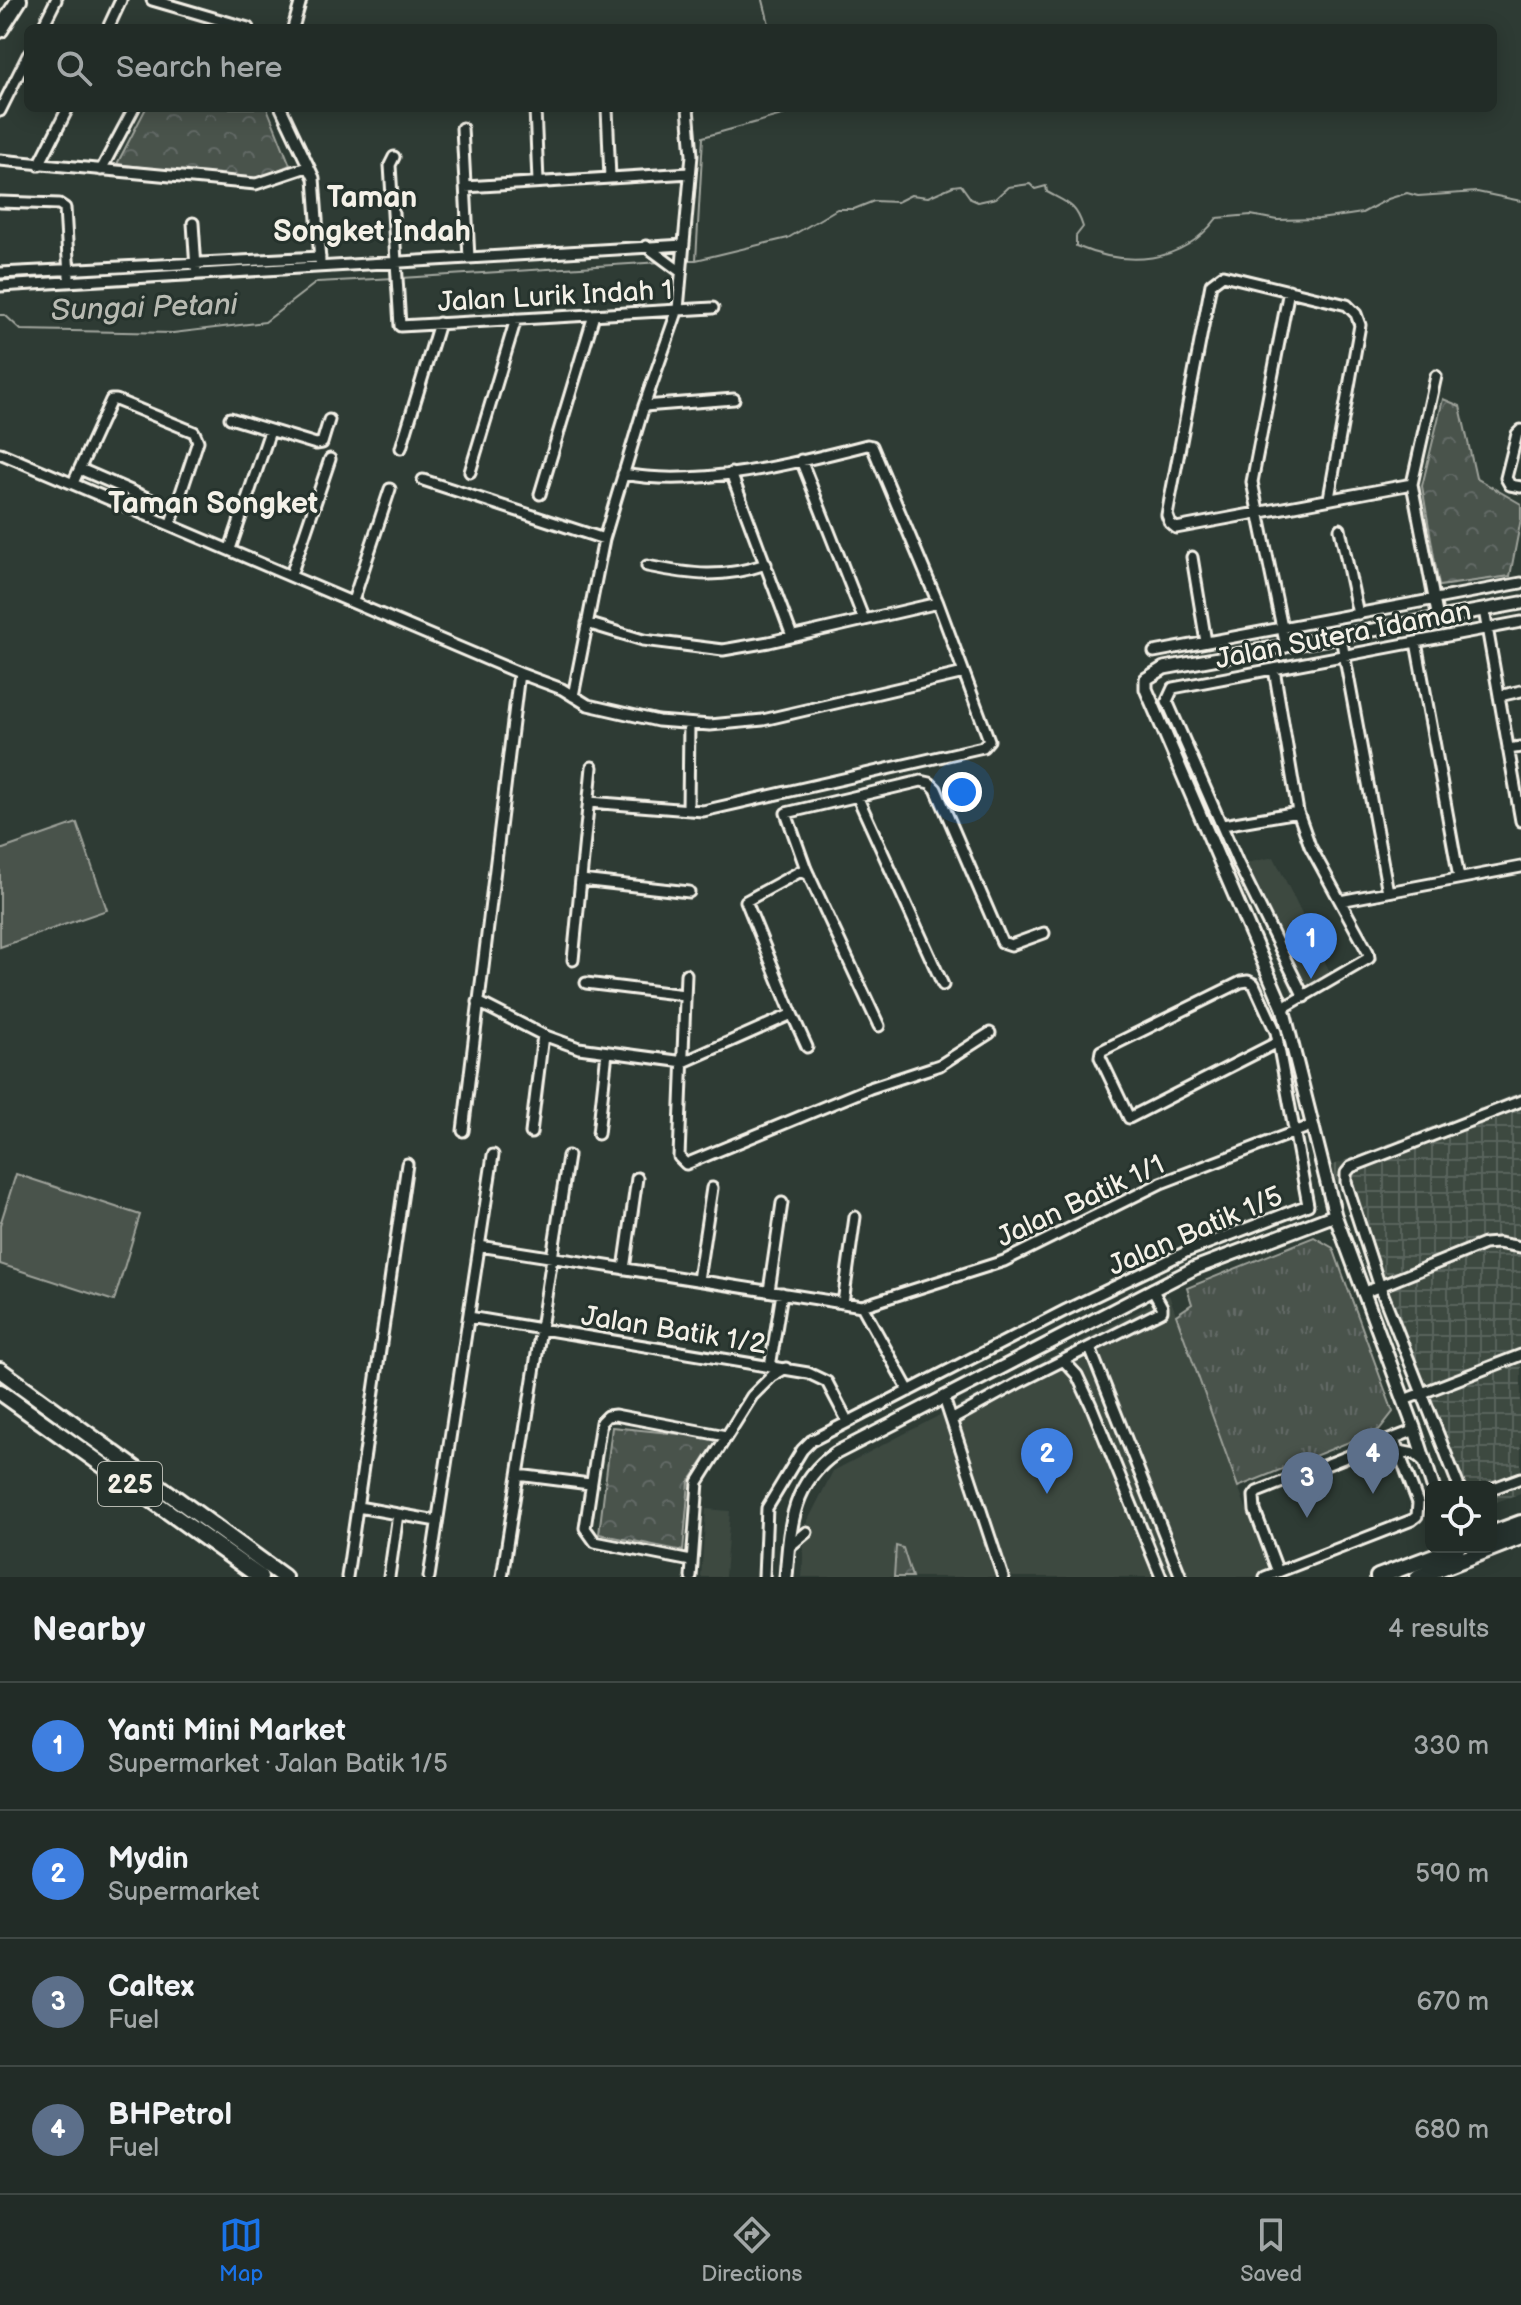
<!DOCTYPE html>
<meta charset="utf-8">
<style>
:root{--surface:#222c27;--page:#2e3833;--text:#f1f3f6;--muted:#a2a7a7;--line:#3f4844;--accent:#1a73e8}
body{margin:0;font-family:"Balsamiq Sans",sans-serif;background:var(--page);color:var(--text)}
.controls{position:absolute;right:24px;bottom:24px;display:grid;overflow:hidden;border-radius:12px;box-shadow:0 4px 20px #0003}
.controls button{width:72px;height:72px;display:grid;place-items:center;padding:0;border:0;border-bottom:2px solid var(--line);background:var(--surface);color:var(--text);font:40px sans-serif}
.you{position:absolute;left:962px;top:792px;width:28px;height:28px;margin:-20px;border:6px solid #fff;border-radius:50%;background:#1a73e8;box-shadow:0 0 0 12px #1a73e833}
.badge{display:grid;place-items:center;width:52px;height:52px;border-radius:50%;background:var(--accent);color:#fff;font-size:26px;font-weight:700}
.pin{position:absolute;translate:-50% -66px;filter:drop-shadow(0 2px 4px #0008)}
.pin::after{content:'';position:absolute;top:42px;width:28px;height:24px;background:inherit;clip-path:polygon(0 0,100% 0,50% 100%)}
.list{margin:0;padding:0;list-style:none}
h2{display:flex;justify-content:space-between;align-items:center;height:104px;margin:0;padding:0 32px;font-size:34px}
h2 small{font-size:26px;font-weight:400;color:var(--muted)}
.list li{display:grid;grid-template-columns:52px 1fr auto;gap:24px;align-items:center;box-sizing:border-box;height:128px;padding:0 32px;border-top:2px solid var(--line)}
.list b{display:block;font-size:30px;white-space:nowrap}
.list p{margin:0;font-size:26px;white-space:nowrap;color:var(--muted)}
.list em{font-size:26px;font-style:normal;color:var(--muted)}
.icon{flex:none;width:44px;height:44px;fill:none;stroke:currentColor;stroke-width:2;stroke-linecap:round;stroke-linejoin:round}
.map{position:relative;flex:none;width:1521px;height:1577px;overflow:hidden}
.search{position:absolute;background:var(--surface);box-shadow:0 4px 20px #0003;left:24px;right:24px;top:24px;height:88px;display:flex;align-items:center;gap:20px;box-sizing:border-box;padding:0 28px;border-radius:12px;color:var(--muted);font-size:30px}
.sheet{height:616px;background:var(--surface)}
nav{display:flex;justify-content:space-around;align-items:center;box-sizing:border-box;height:112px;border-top:2px solid var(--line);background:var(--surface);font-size:22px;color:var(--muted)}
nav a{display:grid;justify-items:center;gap:4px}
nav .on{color:var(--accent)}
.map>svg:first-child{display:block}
</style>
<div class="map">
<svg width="1521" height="1577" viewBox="0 0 1521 1577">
<defs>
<pattern id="industrial-grid" width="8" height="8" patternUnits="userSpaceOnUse" patternTransform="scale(2)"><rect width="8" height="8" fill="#3c4841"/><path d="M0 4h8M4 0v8" fill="none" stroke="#59635c"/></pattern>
<pattern id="grass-tufts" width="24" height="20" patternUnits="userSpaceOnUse" patternTransform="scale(2)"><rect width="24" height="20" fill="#48524c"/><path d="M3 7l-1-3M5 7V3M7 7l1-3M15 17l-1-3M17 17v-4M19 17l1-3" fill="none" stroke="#636b66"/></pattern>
<pattern id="forest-crowns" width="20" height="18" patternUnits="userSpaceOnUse" patternTransform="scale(2)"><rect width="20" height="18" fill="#48524c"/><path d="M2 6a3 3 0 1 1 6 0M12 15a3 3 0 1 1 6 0" fill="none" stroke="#636b66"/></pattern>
</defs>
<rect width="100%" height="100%" fill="#2e3b34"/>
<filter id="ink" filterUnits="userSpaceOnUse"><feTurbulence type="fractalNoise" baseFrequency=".0125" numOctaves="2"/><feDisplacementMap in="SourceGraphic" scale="16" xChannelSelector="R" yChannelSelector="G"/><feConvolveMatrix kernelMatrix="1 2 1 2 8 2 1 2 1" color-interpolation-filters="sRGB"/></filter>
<g filter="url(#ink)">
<path fill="#3c4841" d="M1274,857L1332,976L1293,995L1232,866Z
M1169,1295L1271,1577H802L805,1526L833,1471Z
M706,1509L730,1511L725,1577H701Z"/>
<path fill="url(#industrial-grid)" d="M1518,1093L1521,1094V1493L1491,1504V1487H1452L1331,1166Z"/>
<path fill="url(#grass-tufts)" stroke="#9ea29a" stroke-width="2" d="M1314,1237L1333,1248L1393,1412L1379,1430L1238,1487L1176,1315L1192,1304L1187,1288Z"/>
<path fill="url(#forest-crowns)" stroke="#9ea29a" stroke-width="2" d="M146,108H267L290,165L253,181L117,164Z
M1443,399L1460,406L1476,478L1521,504V519L1510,576L1439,586L1422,486Z
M612,1427L718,1438L689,1482L683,1551L599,1534Z
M896,1546L903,1548L912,1577H894Z"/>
<path fill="#48524c" stroke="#9ea29a" stroke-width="2" d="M77,823L107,910L0,947V850Z
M16,1174L140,1215L114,1301L0,1264V1225Z"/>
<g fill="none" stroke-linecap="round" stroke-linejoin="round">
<path stroke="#a4a8a0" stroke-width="2" d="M763,0L770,28
M687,260H696L703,137L789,113L788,108
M696,260L788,238L837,209H854L874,201L897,202L911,195L928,197L953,186L961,185L971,199L978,202L996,198L1008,187L1030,184L1035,189L1046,186L1047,192C1067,203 1076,204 1083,227L1076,236V246C1126,267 1181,265 1217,218L1251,215L1277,220L1319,219L1349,215L1362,213L1388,199L1407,193L1418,196L1477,192L1521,201
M401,278L662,262
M0,315H5L21,330L173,333L265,322L317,282L395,278"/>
<g stroke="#f4f1e8" stroke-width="15">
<path id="minor" d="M152,0L248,28
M42,28L56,0
M108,28L121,0
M293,28L301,0
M281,108L314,178L320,261
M535,108L538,182
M607,108L610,178
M0,111L28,55
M462,128L469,258
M394,157L390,165L400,326L713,308
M0,160L256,184L307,167
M39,165L68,108
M101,170L134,108
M465,187L690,173
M0,202L59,204L65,208L69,276
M193,223L196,268
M646,246L681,272
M0,273L320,257
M0,286L684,245
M1436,376L1412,484L1438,619
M644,406L734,399
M230,418L316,444L322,443L329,420
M1521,430L1517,434L1506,478L1510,485L1521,487
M401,448L439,323
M0,453L519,673L463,1131
M801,460L864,620
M80,469L175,510
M470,472L516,319
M731,473L792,636
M423,480L604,539
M73,483L111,400H116L194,432L198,441L171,523
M540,494L594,315
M1329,498L1360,325L1356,314L1347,305L1223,275L1211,284L1167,515L1170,523L1176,528L1412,484
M1340,529L1358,614
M230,549L270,431
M1192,557L1206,642
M647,566C692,575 722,579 766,564
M291,575L330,459
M353,601L390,489
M1484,610L1521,821
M587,623L643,640L723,650L769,642L938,603
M1341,637L1388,892
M1416,642L1459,878
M1286,647L1252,482L1289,290
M1154,652L1521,583
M1274,669L1298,812L1310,846L1368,952L1369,958L1283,1008
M519,673L562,689L588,705L658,721L710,725L763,720L964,673
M573,696L604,539L644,406L678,309L692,155L688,108
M1499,696L1521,691
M1508,749L1521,747
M857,796L943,985
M589,802L703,811L983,747L989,740L938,603L872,446L867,445C793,464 699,488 623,474
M688,810L689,724
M1223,825L1298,812
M581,880L689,892
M1340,901L1521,867
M573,960L592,767
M686,974L679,1157L686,1164L870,1088L940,1065L990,1033
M586,983L684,995
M1304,997L1238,863L1167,701L1173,688L1521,622
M478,1002L543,1035L579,1048L684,1062L792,1014L746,901L801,871L809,875
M792,1014L807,1047
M879,1026L806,869L786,813L921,781L930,783L936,789L1002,942L1011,945L1044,933
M531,1133L543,1035
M598,1134L607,1052
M479,1246L862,1306L1004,1261L1161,1183L1313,1125
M624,1269L637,1178
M698,1280L712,1188
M769,1291L782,1203
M1363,1293L1484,1244L1498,1243L1521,1247
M843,1303L855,1217
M862,1306L909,1391
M469,1317L808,1373L827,1382L848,1422
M1090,1348L1181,1577
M1064,1361L1077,1375L1091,1405L1161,1577
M770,1367L782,1293
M944,1398L1003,1577
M1404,1400L1521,1355
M953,1419L1020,1382L1162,1311V1307L1152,1289
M1399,1451L1415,1454L1426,1463
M518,1475L590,1484
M1459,1487L1380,1287L1346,1182V1173L1351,1167L1521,1101
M1491,1489L1521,1478
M358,1507L437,1521
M789,1547L807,1532
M691,1561L595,1542L585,1528L601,1422L607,1416L615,1415L726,1436
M1278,1572L1255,1511L1254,1496L1257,1492L1415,1430
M347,1577L407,1164
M389,1577L398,1514
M429,1577L493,1155
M502,1577L568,1156
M691,1577L698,1482L752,1396L772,1376L786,1368
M764,1577L767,1508L802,1450L811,1441L1066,1310L1188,1251L1308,1205L1276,1032L1254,984L1248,981L1241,982L1101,1051L1100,1057L1129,1118L1278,1042
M1265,1577L1412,1520L1417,1516L1418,1503L1394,1439"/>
</g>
<g stroke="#f4f1e8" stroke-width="17">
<path id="tertiary" d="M1433,1487L1415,1430L1335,1215L1283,1008L1146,689V679L1164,668L1521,603
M786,1577C790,1528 791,1483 836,1453L1195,1268L1335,1215"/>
</g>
<g stroke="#f4f1e8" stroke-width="20">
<path id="primary" d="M0,30L19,0"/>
</g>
<g stroke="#f4f1e8" stroke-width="20">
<path id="trunk" d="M0,1370L284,1577
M0,1392L260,1577
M1491,1534L1521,1523
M1378,1577L1458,1547
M1418,1577L1521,1537"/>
</g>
<use href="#minor" stroke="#26332d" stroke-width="9"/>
<use href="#tertiary" stroke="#26332d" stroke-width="11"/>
<use href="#primary" stroke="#26332d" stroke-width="14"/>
<use href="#trunk" stroke="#26332d" stroke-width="14"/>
</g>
</g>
<g text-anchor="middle" stroke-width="6" stroke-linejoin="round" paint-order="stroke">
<rect fill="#26332d" stroke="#b6b8b0" stroke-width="2" x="98" y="1462" width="64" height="44" rx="6"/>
<g font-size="26" font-weight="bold" fill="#f4f1e8">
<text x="130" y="1493">225</text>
</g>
<g font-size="28" fill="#f4f1e8" stroke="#26332d">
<text transform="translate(555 295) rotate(-3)" y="10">Jalan Lurik Indah 1</text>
<text transform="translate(1343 634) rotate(-11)" y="10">Jalan Sutera Idaman</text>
<text transform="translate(1080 1200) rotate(-25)" y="10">Jalan Batik 1/1</text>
<text transform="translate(1195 1230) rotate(-23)" y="10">Jalan Batik 1/5</text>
<text transform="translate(674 1329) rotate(9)" y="10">Jalan Batik 1/2</text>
</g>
<g font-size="30" font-weight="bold" fill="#f4f1e8" stroke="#26332d">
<text x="372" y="207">Taman<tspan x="372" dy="34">Songket Indah</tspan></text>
<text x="213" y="513">Taman Songket</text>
</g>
<g font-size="30" font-style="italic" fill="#b8bab2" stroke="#26332d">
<text transform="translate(144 307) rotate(-2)" y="10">Sungai Petani</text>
</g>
</g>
</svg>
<div class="controls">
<button><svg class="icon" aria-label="locate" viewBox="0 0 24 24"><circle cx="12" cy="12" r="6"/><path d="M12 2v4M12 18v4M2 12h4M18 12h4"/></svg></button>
</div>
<div class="you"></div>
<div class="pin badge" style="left:1311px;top:979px;background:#3f7fe0">1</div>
<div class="pin badge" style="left:1047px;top:1494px;background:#3f7fe0">2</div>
<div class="pin badge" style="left:1307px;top:1518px;background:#5c6f8a">3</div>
<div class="pin badge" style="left:1373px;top:1494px;background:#5c6f8a">4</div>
<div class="search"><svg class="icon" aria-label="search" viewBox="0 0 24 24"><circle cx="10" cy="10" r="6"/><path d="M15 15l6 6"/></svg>Search here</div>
</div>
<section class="sheet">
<h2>Nearby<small>4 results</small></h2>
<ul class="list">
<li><span class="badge" style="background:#3f7fe0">1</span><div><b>Yanti Mini Market</b><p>Supermarket · Jalan Batik 1/5</p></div><em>330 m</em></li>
<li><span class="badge" style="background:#3f7fe0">2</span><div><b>Mydin</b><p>Supermarket</p></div><em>590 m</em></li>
<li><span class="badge" style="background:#5c6f8a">3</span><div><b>Caltex</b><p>Fuel</p></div><em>670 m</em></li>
<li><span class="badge" style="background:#5c6f8a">4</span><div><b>BHPetrol</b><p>Fuel</p></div><em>680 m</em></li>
</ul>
</section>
<nav>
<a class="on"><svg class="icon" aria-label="map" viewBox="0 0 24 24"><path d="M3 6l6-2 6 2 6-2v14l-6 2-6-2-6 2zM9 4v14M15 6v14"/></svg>Map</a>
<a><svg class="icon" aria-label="directions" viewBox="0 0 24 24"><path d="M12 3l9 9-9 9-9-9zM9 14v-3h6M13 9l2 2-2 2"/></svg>Directions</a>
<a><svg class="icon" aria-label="saved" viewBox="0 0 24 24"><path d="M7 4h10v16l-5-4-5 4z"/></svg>Saved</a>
</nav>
